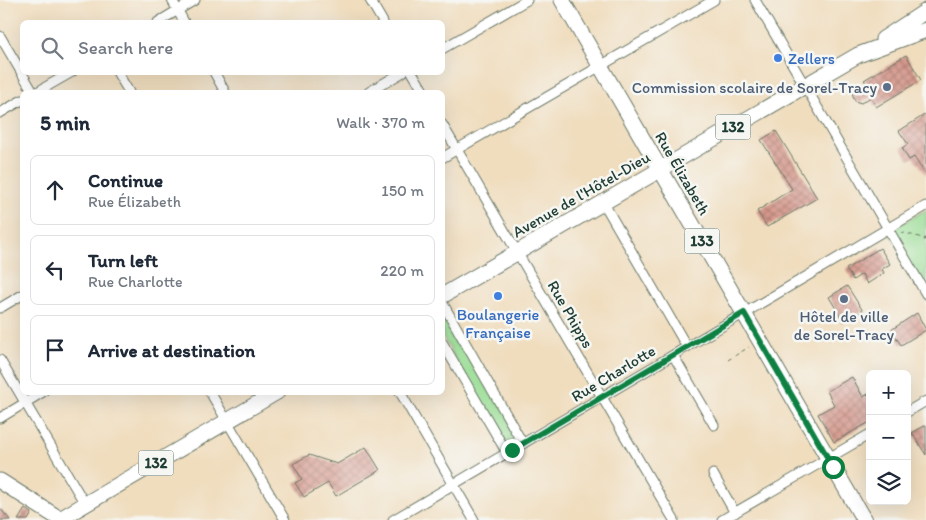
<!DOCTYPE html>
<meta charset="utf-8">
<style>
:root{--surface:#fff;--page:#f2f2f3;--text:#1f2937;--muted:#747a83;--line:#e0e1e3}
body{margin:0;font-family:Itim,sans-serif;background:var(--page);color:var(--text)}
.controls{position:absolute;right:15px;bottom:15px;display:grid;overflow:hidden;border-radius:8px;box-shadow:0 5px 20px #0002}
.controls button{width:45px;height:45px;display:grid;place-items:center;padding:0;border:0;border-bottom:1px solid var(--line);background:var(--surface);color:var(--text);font:25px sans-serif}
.stop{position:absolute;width:15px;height:15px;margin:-11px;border:4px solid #0b8043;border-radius:50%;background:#fff}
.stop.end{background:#0b8043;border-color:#fff;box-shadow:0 1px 5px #0008}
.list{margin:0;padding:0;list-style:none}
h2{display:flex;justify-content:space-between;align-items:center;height:65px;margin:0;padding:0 20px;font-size:21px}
h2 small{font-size:16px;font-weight:400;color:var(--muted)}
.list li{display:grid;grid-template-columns:32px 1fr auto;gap:15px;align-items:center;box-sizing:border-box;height:70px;margin:0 10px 10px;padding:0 10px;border:1px solid var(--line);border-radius:8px}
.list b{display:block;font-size:19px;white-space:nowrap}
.list p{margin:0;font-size:16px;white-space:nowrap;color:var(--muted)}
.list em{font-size:16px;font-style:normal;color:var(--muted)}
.icon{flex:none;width:28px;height:28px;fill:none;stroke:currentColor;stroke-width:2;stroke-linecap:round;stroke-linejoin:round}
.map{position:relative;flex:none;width:926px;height:520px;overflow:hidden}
.search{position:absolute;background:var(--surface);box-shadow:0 5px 20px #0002;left:20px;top:20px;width:425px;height:55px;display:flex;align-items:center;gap:12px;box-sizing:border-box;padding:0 18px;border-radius:8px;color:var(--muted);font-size:19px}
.panel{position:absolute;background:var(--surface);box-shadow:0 5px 20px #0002;left:20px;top:90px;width:425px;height:305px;border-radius:8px}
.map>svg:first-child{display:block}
</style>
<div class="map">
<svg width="926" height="520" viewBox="0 0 926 520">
<defs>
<pattern id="building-cross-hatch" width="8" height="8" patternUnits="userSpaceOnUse" patternTransform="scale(1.25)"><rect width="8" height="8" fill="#d6988c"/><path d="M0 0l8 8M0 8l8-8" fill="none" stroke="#ad7d73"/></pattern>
</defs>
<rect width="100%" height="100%" fill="#f6f6f2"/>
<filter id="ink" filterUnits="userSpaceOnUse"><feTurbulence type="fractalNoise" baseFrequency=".02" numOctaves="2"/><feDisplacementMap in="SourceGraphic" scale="10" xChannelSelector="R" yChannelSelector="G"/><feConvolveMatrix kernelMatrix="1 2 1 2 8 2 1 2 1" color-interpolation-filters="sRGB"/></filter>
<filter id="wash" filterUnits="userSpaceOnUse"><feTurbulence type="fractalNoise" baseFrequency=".0096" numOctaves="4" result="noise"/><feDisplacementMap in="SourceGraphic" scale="20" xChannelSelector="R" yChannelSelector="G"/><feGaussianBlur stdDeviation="1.12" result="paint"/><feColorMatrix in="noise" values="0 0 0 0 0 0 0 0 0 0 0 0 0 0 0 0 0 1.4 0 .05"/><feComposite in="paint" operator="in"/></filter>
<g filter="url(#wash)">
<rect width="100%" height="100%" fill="#f0ddbe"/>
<path fill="#9add94" stroke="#5c8d64" d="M926,210V294L889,231Z
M442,311L526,444L510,454L443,337Z"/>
<g id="blocks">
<path fill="url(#building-cross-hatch)" d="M906,55L921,80L876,107L871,97L861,103L855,101L852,93L867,84L864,80Z
M926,114V175L914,157L909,160L902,148L908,144L899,131Z
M776,131L817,198L767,227L757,211L792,189L761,140Z
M880,248L890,264L882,269L884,273L867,284L862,274L853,280L846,269Z
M847,286L863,311L844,322L829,297Z
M917,313L926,330L901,345L891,330Z
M852,377L863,397L870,393V422L834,442L818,414L834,405L827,391Z
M926,425V455L912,433Z
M366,447L380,470L336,496L328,483L304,497L295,483L302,479L293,464L309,455L337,464Z
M0,508L10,520H0Z
M25,509L32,513L28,520H18Z"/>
</g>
</g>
<g filter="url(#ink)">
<use href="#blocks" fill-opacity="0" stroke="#687564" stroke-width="1"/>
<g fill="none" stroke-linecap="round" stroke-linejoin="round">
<g stroke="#687564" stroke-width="11">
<path id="minor" d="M172,0L184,22
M370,0L383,22
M755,0L926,294
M158,22L195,0
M0,36L33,92
M442,49L527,0
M117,72L129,92
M214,72L225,92
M412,72L424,92
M37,92L72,72
M369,92L403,72
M0,113L22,100
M442,124L674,520
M442,158L714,0
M603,202L687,347
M442,302L523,444
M0,308L22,295
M442,342L507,453
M673,355L714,425
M0,360L85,504
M210,392L285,520
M400,392L474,520
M907,412L926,401
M0,418L43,392
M713,474L735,513
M393,520L926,206
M722,520L870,434"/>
</g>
<g stroke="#687564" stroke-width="17">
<path id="primary" d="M562,0L864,520
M883,39L926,11
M442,296L858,55L926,30
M0,481L60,519L277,392"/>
</g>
<path stroke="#687564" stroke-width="1" stroke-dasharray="4 4" stroke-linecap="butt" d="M901,232L926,239
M926,238L924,239L926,242
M728,360L749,347"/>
<use href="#minor" stroke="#fff" stroke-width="9"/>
<use href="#primary" stroke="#fff" stroke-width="15"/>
</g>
</g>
<g fill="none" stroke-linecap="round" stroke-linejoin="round" filter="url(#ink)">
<path stroke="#0b8043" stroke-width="6" d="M512,450L744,313L833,467"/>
</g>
<g fill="#3f7fe0" stroke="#f6f6f2" stroke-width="2">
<circle cx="778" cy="58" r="5"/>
<circle cx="498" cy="296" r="5"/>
</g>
<g fill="#5c6f8a" stroke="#f6f6f2" stroke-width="2">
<circle cx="887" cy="87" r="5"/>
<circle cx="844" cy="299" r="5"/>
</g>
<g text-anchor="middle" stroke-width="5" stroke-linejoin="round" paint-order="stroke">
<g fill="#f6f6f2" stroke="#60746d" stroke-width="1">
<rect x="715.5" y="114.5" width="35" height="25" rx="4"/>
<rect x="684.5" y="228.5" width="35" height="25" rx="4"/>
<rect x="138.5" y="450.5" width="35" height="25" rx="4"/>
</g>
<g font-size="15" font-weight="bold" fill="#1f3d34">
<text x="733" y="132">132</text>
<text x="702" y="246">133</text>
<text x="156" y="468">132</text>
</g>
<g font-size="16" fill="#366cbe" stroke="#f6f6f2" text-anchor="start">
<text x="788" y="64">Zellers</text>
<text x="498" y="320" text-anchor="middle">Boulangerie<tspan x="498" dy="18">Française</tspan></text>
</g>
<g font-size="16" fill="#4e5e75" stroke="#f6f6f2" text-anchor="end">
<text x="877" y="93">Commission scolaire de Sorel-Tracy</text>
<text x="844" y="322" text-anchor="middle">Hôtel de ville<tspan x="844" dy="18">de Sorel-Tracy</tspan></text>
</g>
<g font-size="16" fill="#1f3d34" stroke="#f6f6f2">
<text transform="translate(683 173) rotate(60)" y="6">Rue Élizabeth</text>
<text transform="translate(581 194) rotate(-30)" y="6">Avenue de l'Hôtel-Dieu</text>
<text transform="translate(571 314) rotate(60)" y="6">Rue Phipps</text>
<text transform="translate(613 373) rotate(-31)" y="6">Rue Charlotte</text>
</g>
</g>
</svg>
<div class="controls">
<button>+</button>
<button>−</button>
<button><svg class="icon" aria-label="layers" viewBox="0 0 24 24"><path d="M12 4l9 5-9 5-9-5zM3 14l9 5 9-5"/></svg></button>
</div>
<div class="stop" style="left:833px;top:467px"></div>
<div class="stop end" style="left:512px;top:450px"></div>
<div class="search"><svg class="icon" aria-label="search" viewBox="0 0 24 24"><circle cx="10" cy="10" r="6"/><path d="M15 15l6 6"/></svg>Search here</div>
<section class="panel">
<h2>5 min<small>Walk · 370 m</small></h2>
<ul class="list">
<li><svg class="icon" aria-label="ahead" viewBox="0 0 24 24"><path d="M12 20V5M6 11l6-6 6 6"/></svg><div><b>Continue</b><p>Rue Élizabeth</p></div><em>150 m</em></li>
<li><svg class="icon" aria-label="left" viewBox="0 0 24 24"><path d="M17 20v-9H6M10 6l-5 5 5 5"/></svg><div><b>Turn left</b><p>Rue Charlotte</p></div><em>220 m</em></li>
<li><svg class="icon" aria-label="arrive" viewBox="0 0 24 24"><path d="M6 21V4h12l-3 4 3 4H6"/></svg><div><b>Arrive at destination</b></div></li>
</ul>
</section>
</div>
